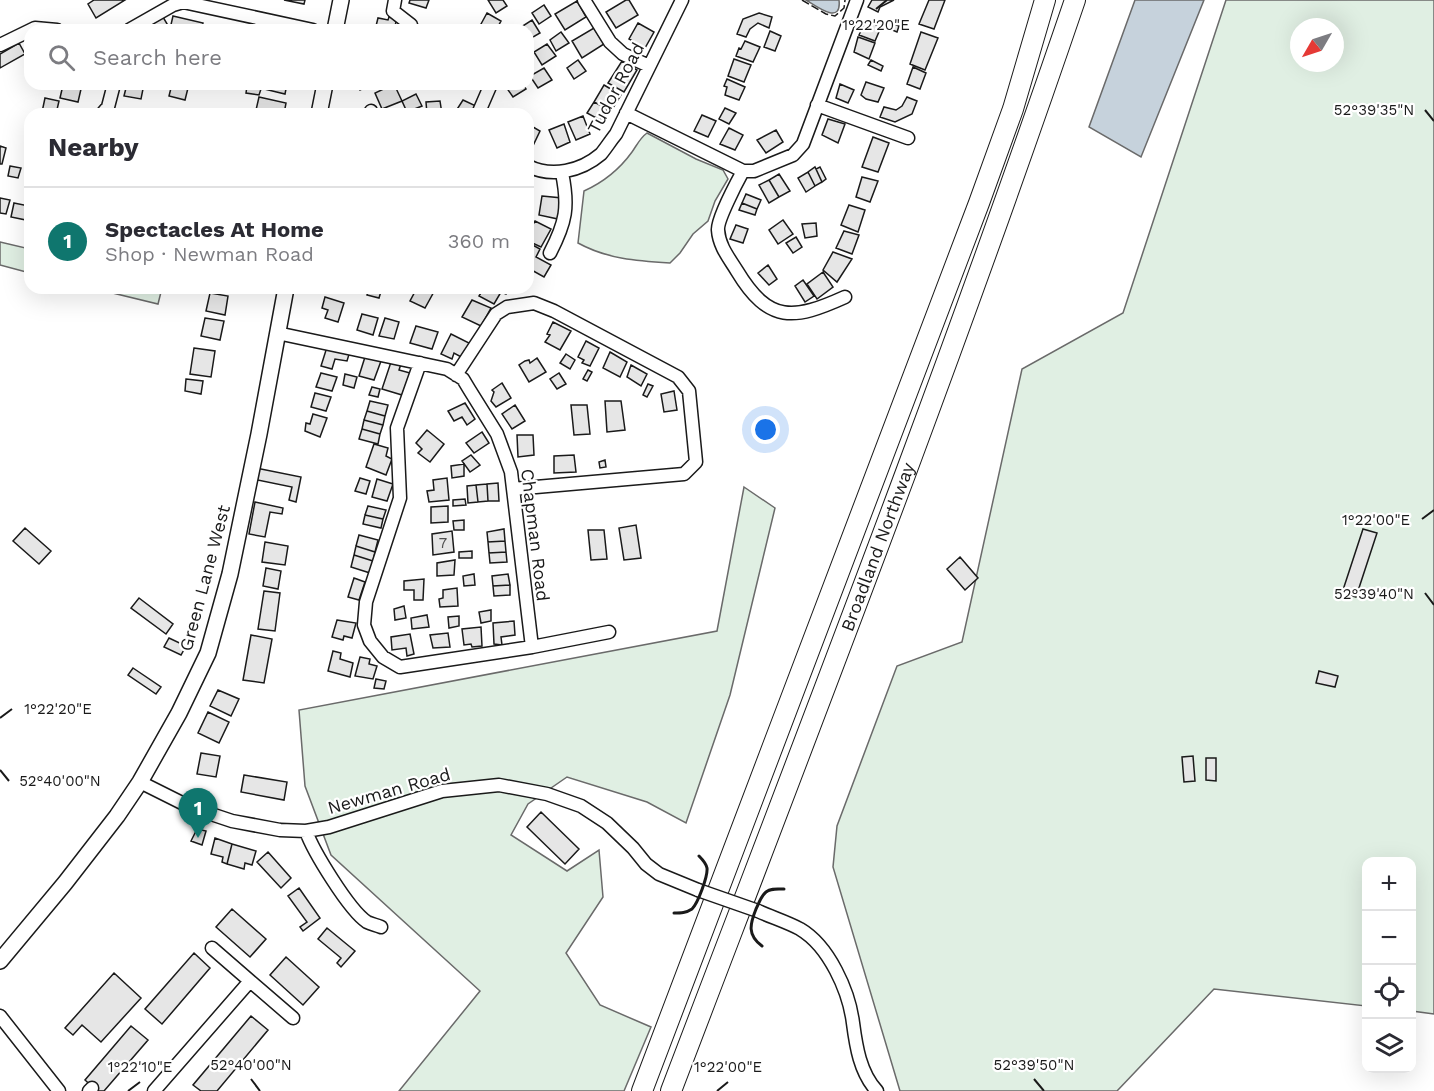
<!DOCTYPE html>
<meta charset="utf-8">
<style>
:root{--surface:#fff;--page:#f7f7f7;--text:#2b2b33;--muted:#7c7c81;--line:#e1e1e2;--accent:#0f766e}
body{margin:0;font-family:"Work Sans",sans-serif;background:var(--page);color:var(--text)}
.controls{position:absolute;right:18px;bottom:18px;display:grid;overflow:hidden;border-radius:12px;box-shadow:0 6px 24px #0002}
.controls button{width:54px;height:54px;display:grid;place-items:center;padding:0;border:0;border-bottom:2px solid var(--line);background:var(--surface);color:var(--text);font:30px sans-serif}
.compass{position:absolute;left:1290px;top:18px;width:54px;height:54px;border-radius:50%;background:var(--surface);box-shadow:0 6px 24px #0002;rotate:231deg}
.you{position:absolute;left:766px;top:430px;width:21px;height:21px;margin:-15px;border:4px solid #fff;border-radius:50%;background:#1a73e8;box-shadow:0 0 0 9px #1a73e833}
.badge{display:grid;place-items:center;width:39px;height:39px;border-radius:50%;background:var(--accent);color:#fff;font-size:20px;font-weight:700}
.pin{position:absolute;translate:-50% -50px;filter:drop-shadow(0 2px 3px #0008)}
.pin::after{content:'';position:absolute;top:32px;width:21px;height:18px;background:inherit;clip-path:polygon(0 0,100% 0,50% 100%)}
.list{margin:0;padding:0;list-style:none}
h2{display:flex;justify-content:space-between;align-items:center;height:78px;margin:0;padding:0 24px;font-size:26px}
h2 small{font-size:20px;font-weight:400;color:var(--muted)}
.list li{display:grid;grid-template-columns:39px 1fr auto;gap:18px;align-items:center;box-sizing:border-box;height:108px;padding:0 24px;border-top:2px solid var(--line)}
.list b{display:block;font-size:22px;white-space:nowrap}
.list p{margin:0;font-size:20px;white-space:nowrap;color:var(--muted)}
.list em{font-size:20px;font-style:normal;color:var(--muted)}
.icon{flex:none;width:33px;height:33px;fill:none;stroke:currentColor;stroke-width:2;stroke-linecap:round;stroke-linejoin:round}
.map{position:relative;flex:none;width:1434px;height:1091px;overflow:hidden}
.search{position:absolute;background:var(--surface);box-shadow:0 6px 24px #0002;left:24px;top:24px;width:510px;height:66px;display:flex;align-items:center;gap:15px;box-sizing:border-box;padding:0 21px;border-radius:18px;color:var(--muted);font-size:22px}
.panel{position:absolute;background:var(--surface);box-shadow:0 6px 24px #0002;left:24px;top:108px;width:510px;height:186px;border-radius:18px}
.map>svg:first-child{display:block}
</style>
<div class="map">
<svg width="1434" height="1091" viewBox="0 0 1434 1091">
<rect width="100%" height="100%" fill="#fff"/>
<path fill="#e0efe3" stroke="#6a6a6a" stroke-width="1.5" fill-rule="evenodd" d="M1226,0H1434V1014L1412,1011V862H1366V1006L1214,989L1117,1091H900L833,867L837,826L897,666L962,642L1022,369L1123,313ZM1299,27H1335V63H1299Z
M647,133L696,159L723,170L728,179L715,201L708,221L693,234L680,253L670,263C637,261 607,259 578,243L584,191C604,182 619,170 632,152C637,145 640,138 647,133Z
M0,242L30,249V273L0,265Z
M92,288H162L158,304Z
M744,487L775,508L730,695L686,823L647,802L567,777L528,804L511,835L567,871L599,850L603,897L566,953L600,1005L651,1027L624,1091H399L480,991L331,855L305,786L299,710L717,631Z"/>
<path fill="#c6d2dc" stroke="#6a6a6a" stroke-width="1.5" d="M806,0H839C842,26 816,6 806,0Z
M1135,0H1204L1141,157L1089,127Z"/>
<path fill="#e6e6e6" stroke="#1a1a1a" stroke-width="1.5" d="M94,0H125L96,18L88,4Z
M284,0H305L304,4Z
M410,0H429L426,8L409,3Z
M488,0H503L507,6L496,13Z
M626,0H629L638,15L616,28L606,12Z
M872,0H894L880,7L878,12L868,7Z
M929,0H945L934,29L919,24Z
M577,1L586,17L565,30L555,14Z
M544,5L551,16L539,24L532,13Z
M487,13L501,21L496,30L481,24Z
M759,13L772,17L769,28L758,23L750,29L746,37L737,34L743,19Z
M173,16L203,23L201,30H149L147,27L163,17L170,29Z
M389,17L397,18L394,30H375L378,18L388,20Z
M532,20L540,33L528,40V30L518,29Z
M866,20L881,27L875,41L859,35Z
M885,21L899,26L897,32L883,26Z
M638,23L654,32L645,48L629,39Z
M481,24L493,30H477Z
M594,28L604,44L582,58L572,41Z
M770,31L781,36L775,51L764,47Z
M561,32L569,43L556,51L550,40Z
M921,32L938,38L925,70L910,64Z
M858,37L875,43L869,59L854,52Z
M745,41L760,47L753,62L736,56L739,48L741,49Z
M19,43L25,54L0,68V54Z
M547,44L556,56L542,65L534,52Z
M734,59L751,65L744,82L728,76Z
M578,60L586,71L574,79L567,68Z
M871,60L883,66L881,71L868,65Z
M622,61L637,70L624,92L608,83Z
M913,67L926,73L920,89L907,84Z
M544,68L552,80L538,88L530,76Z
M727,79L745,87L739,100L725,95L727,87L724,86Z
M866,82L884,88L878,102L866,99L861,95Z
M127,84H144L141,99L124,96Z
M172,84H189L185,100L169,96Z
M265,84H287L285,94L264,89Z
M358,84H373L360,90Z
M375,84H390L379,89Z
M394,84L402,101L382,109L375,93Z
M504,84H523L526,89L513,97Z
M840,84L854,90L848,103L836,98Z
M63,85L81,89L78,102L60,98Z
M604,85L621,95L611,111L594,102Z
M247,86L261,89L259,95L246,93Z
M416,94L422,106L407,112L402,101Z
M259,97L286,103L284,114L256,110Z
M907,97L917,101L912,114L895,122L880,117L884,107L896,110L902,106Z
M45,98L59,101L56,114L42,112Z
M463,100L476,106L472,114H454Z
M440,101L442,114H427L426,102Z
M594,102L608,109L600,120L587,113Z
M725,108L736,113L729,124L719,119Z
M702,115L716,121L708,137L694,131Z
M583,116L590,134L576,140L568,122Z
M828,119L845,124L838,143L822,135Z
M564,124L570,142L557,148L549,130Z
M528,125L533,127L528,138Z
M533,127L540,131L529,154L528,138Z
M729,128L743,135L735,150L720,144Z
M776,130L783,142L766,153L757,140Z
M873,137L889,143L878,172L862,167Z
M0,146L6,148L2,164H0Z
M10,166L21,168L18,178L8,176Z
M815,167L822,182L815,186L808,172Z
M820,167L826,179L822,182L816,169Z
M808,172L815,186L806,192L798,178Z
M779,174L790,191L779,197L769,180Z
M862,177L878,181L870,202L856,197Z
M769,180L779,197L769,203L759,185Z
M746,194L761,200L757,209L742,203Z
M542,196L562,198L558,219L539,215Z
M0,198L10,200L6,214L0,213Z
M14,203L29,206L26,220L11,217Z
M742,203L757,209L755,215L739,210Z
M849,205L865,210L858,232L841,225Z
M783,220L793,234L778,244L769,230Z
M535,221L551,229L541,247L528,241V234Z
M816,223L817,236L805,238L802,224Z
M736,225L748,229L743,243L730,239Z
M844,231L859,235L852,254L836,248Z
M796,237L802,247L793,253L786,243Z
M529,243L540,249L536,257L551,265L544,277L528,268Z
M833,252L852,259L837,282L823,270Z
M768,265L777,279L769,285L758,273Z
M823,272L833,287L817,299L807,284Z
M803,280L814,296L805,302L795,286Z
M313,288H329L328,292Z
M369,288H382L379,298L367,295Z
M417,288H436L425,308L410,301Z
M484,288H509L506,294L501,292L494,304L479,296Z
M210,293L228,296L225,315L206,311Z
M325,297L344,303L338,322L325,318L328,310L322,308Z
M472,300L491,308L481,326L462,317Z
M362,314L378,318L373,335L357,330Z
M205,318L224,321L220,340L201,336Z
M385,318L399,322L394,339L379,336Z
M553,322L571,331L560,350L545,342L550,335L547,334Z
M416,326L438,332L432,349L410,343Z
M451,334L471,344L463,358L454,353L452,359L441,354Z
M586,341L599,348L590,366L582,363L584,360L578,357Z
M327,347L350,351L347,361L335,359L332,369L321,366Z
M194,348L215,351L211,377L190,374Z
M610,352L627,362L620,377L603,368Z
M566,354L575,360L570,369L560,363Z
M365,357L381,361L374,380L359,376Z
M537,358L546,372L529,382L519,365L525,361L529,360L530,363Z
M391,362L401,364L399,370L410,373L402,395L382,389Z
M631,365L647,374L641,386L627,377Z
M588,370L592,372L587,381L583,379Z
M321,373L337,377L332,391L316,387Z
M559,373L566,384L557,389L550,379Z
M345,374L357,377L354,388L343,385Z
M186,379L203,381L201,394L185,391Z
M502,383L511,398L496,407L491,401L494,392L492,390Z
M648,384L653,386L647,397L643,395Z
M372,387L380,389L378,397L369,395Z
M674,391L677,410L664,412L661,394Z
M315,393L331,397L326,411L311,407Z
M370,401L388,405L385,416L367,411Z
M605,401H621L625,430L607,432Z
M465,403L475,419L467,425L462,417L454,421L448,411Z
M515,405L525,421L512,429L502,414Z
M571,405H587L590,434L574,435Z
M367,411L385,416L383,425L364,420Z
M313,414L327,418L320,437L305,431L306,423L310,424Z
M364,420L383,425L380,434L362,429Z
M362,429L380,434L378,444L359,439Z
M427,430L444,444L430,462L418,453L422,449L416,443Z
M482,432L489,443L474,453L466,443Z
M517,435H533L534,455L518,457Z
M374,444L388,448L386,456L392,459L386,475L366,467Z
M471,455L480,465L470,472L462,461Z
M574,455L576,472L554,473V456Z
M605,460L606,467L600,468L599,462Z
M464,464V476L452,478L451,466Z
M256,468L301,477L296,502L289,500L292,487L253,479Z
M360,478L370,481L366,494L355,491Z
M447,478L449,500L429,502L427,491L434,490L433,480Z
M377,479L393,484L387,501L372,497Z
M498,483L499,501H488L487,484Z
M487,484L488,501L478,502L476,485Z
M476,485L478,502L468,503L467,486Z
M465,499L466,505L453,506V500Z
M255,502L283,508L282,514L270,512L265,537L249,534Z
M368,506L386,510L383,519L365,515Z
M448,506V522L431,523V507Z
M365,515L383,519L381,528L363,524Z
M464,520V530H454L453,521Z
M636,525L641,558L624,560L619,528Z
M25,528L51,551L39,564L13,541Z
M504,529L505,541L488,542L487,532Z
M1363,529L1377,533L1356,597L1342,593Z
M588,530H604L607,559L591,560Z
M452,531L454,552L433,555L432,534Z
M359,535L378,540L375,552L356,546Z
M505,541L506,552L489,553L488,542Z
M265,542L288,546L285,565L262,562Z
M356,546L375,552L373,561L354,555Z
M472,551V558H459V552Z
M506,552L507,562L490,563L489,553Z
M354,555L373,561L370,573L351,567Z
M960,557L978,578L965,590L947,569Z
M455,560L454,575L437,576V563Z
M266,568L281,571L278,589L263,586Z
M474,574L475,585L464,586L463,576Z
M508,574L510,585L493,586L492,576Z
M354,578L365,582L359,600L348,597Z
M424,579L423,600H414V590H404V581Z
M510,585V595L494,596L493,586Z
M457,588L458,606L440,607L439,599L443,598V590Z
M264,591L280,593L275,631L258,629Z
M139,598L173,624L166,634L131,608Z
M404,606L406,618L395,620L394,609Z
M491,610V621L481,623L479,612Z
M427,615L429,627L412,629L411,618Z
M459,616V626L449,628L448,617Z
M337,620L356,623L352,638L344,636L343,640L332,637Z
M514,621L515,635L501,637L502,645L494,644L493,623Z
M481,627L482,646L472,647L471,644L464,645L462,629Z
M448,633L450,647L433,648L430,635Z
M410,634L414,654L407,656L406,648L392,650L391,637Z
M251,635L272,639L264,683L243,680Z
M169,638L186,646L181,655L164,647Z
M333,651L341,653L340,659L353,663L350,677L328,671Z
M360,657L370,659L369,664L377,666L373,679L355,676Z
M133,668L161,687L156,694L128,675Z
M1319,671L1338,676L1335,687L1316,683Z
M376,679L386,681L384,689L374,688Z
M218,690L239,699L231,716L210,706Z
M208,712L229,722L219,743L198,733Z
M201,753L220,756L216,777L197,774Z
M1193,756L1195,781L1184,782L1182,757Z
M1206,758H1216V781L1206,780Z
M244,775L287,782L284,800L241,792Z
M541,812L579,849L565,864L527,827Z
M197,829L206,831L202,845L191,841Z
M215,838L232,844L227,864L222,862L223,857L211,854Z
M232,844L256,851L252,865L245,863L244,869L227,864Z
M268,852L291,878L281,888L257,862Z
M299,888L320,918L303,931L300,927L307,922L288,896Z
M232,909L266,939L250,957L216,927Z
M327,928L355,951L341,967L337,963L341,958L318,939Z
M194,953L210,968L162,1024L145,1009Z
M286,957L319,987L303,1005L270,975Z
M114,973L141,998L101,1042L82,1025L73,1035L65,1028Z
M251,1016L268,1030L217,1091H201L193,1085Z
M131,1026L148,1040L104,1091H97L85,1080Z"/>
<g fill="none" stroke-linecap="round" stroke-linejoin="round">
<g stroke="#1a1a1a" stroke-width="15">
<path id="minor" d="M395,0L393,11L411,25
M584,0L610,42L623,54L649,66
M129,30L173,5L183,2L313,30
M0,45L35,28L57,30
M817,105L908,138
M371,111L372,114
M626,113L743,171H754L793,155L803,144L857,0
M102,114L108,107L114,84
M478,114L491,84
M528,166C552,178 581,171 601,154C606,148 611,140 616,134L682,0
M743,171C737,182 717,220 718,230C719,246 729,258 737,271C769,324 794,320 845,297
M550,253C566,222 569,207 562,173
M277,333L447,369L463,379L469,389L497,434L511,472L532,647
M420,363L397,428L400,498L366,602L364,625L370,641L383,657L400,667L532,647L609,632
M456,375L496,314L507,307L534,303L554,311L678,377L689,391L696,462L684,474L513,489
M140,782L190,807L232,821L280,830L306,831L329,827L442,791L499,785L547,794L581,806L607,823L633,848L646,864L659,874L698,890
M306,831C313,851 349,910 367,922C371,924 376,925 381,927
M758,911C771,917 787,922 800,929C829,946 849,991 853,1023C856,1046 860,1073 877,1091
M250,981L293,1018
M0,1016L59,1091
M89,1091L92,1088
M154,1091L250,981L212,948"/>
</g>
<g stroke="#1a1a1a" stroke-width="18">
<path id="tertiary" d="M335,30L341,0
M319,114L325,84
M0,961L65,883L117,816L140,782L179,713L208,653L230,574L259,434L286,288"/>
</g>
<g stroke="#1a1a1a" stroke-width="22">
<g id="trunk">
<path d="M642,1091L979,203L1013,109L1045,0"/>
<path id="s1" d="M671,1091C809,729 950,367 1075,0"/>
</g>
</g>
<use href="#minor" stroke="#fff" stroke-width="12"/>
<use href="#tertiary" stroke="#fff" stroke-width="15"/>
<use href="#trunk" stroke="#fff" stroke-width="20"/>
<g stroke="#1a1a1a" stroke-width="15" stroke-linecap="butt">
<path id="minor-bridge" d="M698,890L758,911"/>
</g>
<use href="#minor-bridge" stroke="#fff" stroke-width="12"/>
<path stroke="#1a1a1a" stroke-width="1.5" stroke-dasharray="8 3" stroke-linecap="butt" d="M802,0L826,14L835,16L844,8L845,0"/>
<path stroke="#1a1a1a" stroke-width="3" d="M674,913C681,913 686,913 692,909C698,903 708,876 707,868C706,863 702,859 699,856
M762,946C747,935 750,924 756,909C759,903 761,896 766,892C771,888 777,889 784,889"/>
</g>
<path fill="none" stroke="#1a1a1a" stroke-width="2" d="M876,9L887,0M1425,110L1434,121M1422,519L1434,510M1425,593L1434,605M0,718L12,709M0,770L9,781M251,1079L260,1091M1034,1079L1044,1091M128,1091L140,1082M717,1091L728,1082"/>
<g text-anchor="middle" stroke-width="4.5" stroke-linejoin="round" paint-order="stroke">
<g font-size="15" fill="#4d4d4d">
<text x="443" y="548">7</text>
</g>
<g font-size="18" fill="#1a1a1a" stroke="#fff">
<text transform="translate(616 88) rotate(-62)" y="6">Tudor Road</text>
<text transform="translate(535 535) rotate(83)" y="6">Chapman Road</text>
<text dy="6" stroke="none"><textPath href="#s1" startOffset="582">Broadland Northway</textPath></text>
<text transform="translate(205 578) rotate(-75)" y="6">Green Lane West</text>
<text transform="translate(389 791) rotate(-16)" y="6">Newman Road</text>
</g>
</g>
<g font-size="15" text-anchor="middle" fill="#1a1a1a" stroke="#fff" stroke-width="4.5" stroke-linejoin="round" paint-order="stroke">
<text x="876" y="30">1°22'20"E</text>
<text x="1374" y="115">52°39'35"N</text>
<text x="1376" y="525">1°22'00"E</text>
<text x="1374" y="599">52°39'40"N</text>
<text x="58" y="714">1°22'20"E</text>
<text x="60" y="786">52°40'00"N</text>
<text x="251" y="1070">52°40'00"N</text>
<text x="1034" y="1070">52°39'50"N</text>
<text x="140" y="1072">1°22'10"E</text>
<text x="728" y="1072">1°22'00"E</text>
</g>
</svg>
<div class="controls">
<button>+</button>
<button>−</button>
<button><svg class="icon" aria-label="locate" viewBox="0 0 24 24"><circle cx="12" cy="12" r="6"/><path d="M12 2v4M12 18v4M2 12h4M18 12h4"/></svg></button>
<button><svg class="icon" aria-label="layers" viewBox="0 0 24 24"><path d="M12 4l9 5-9 5-9-5zM3 14l9 5 9-5"/></svg></button>
</div>
<svg class="compass" viewBox="-18 -18 36 36"><path d="M0-13l5 13h-10z" fill="#e53935"/><path d="M0 13l5-13h-10z" fill="#7c7c81"/></svg>
<div class="you"></div>
<div class="pin badge" style="left:198px;top:838px">1</div>
<div class="search"><svg class="icon" aria-label="search" viewBox="0 0 24 24"><circle cx="10" cy="10" r="6"/><path d="M15 15l6 6"/></svg>Search here</div>
<section class="panel">
<h2>Nearby<small></small></h2>
<ul class="list">
<li><span class="badge">1</span><div><b>Spectacles At Home</b><p>Shop · Newman Road</p></div><em>360 m</em></li>
</ul>
</section>
</div>
